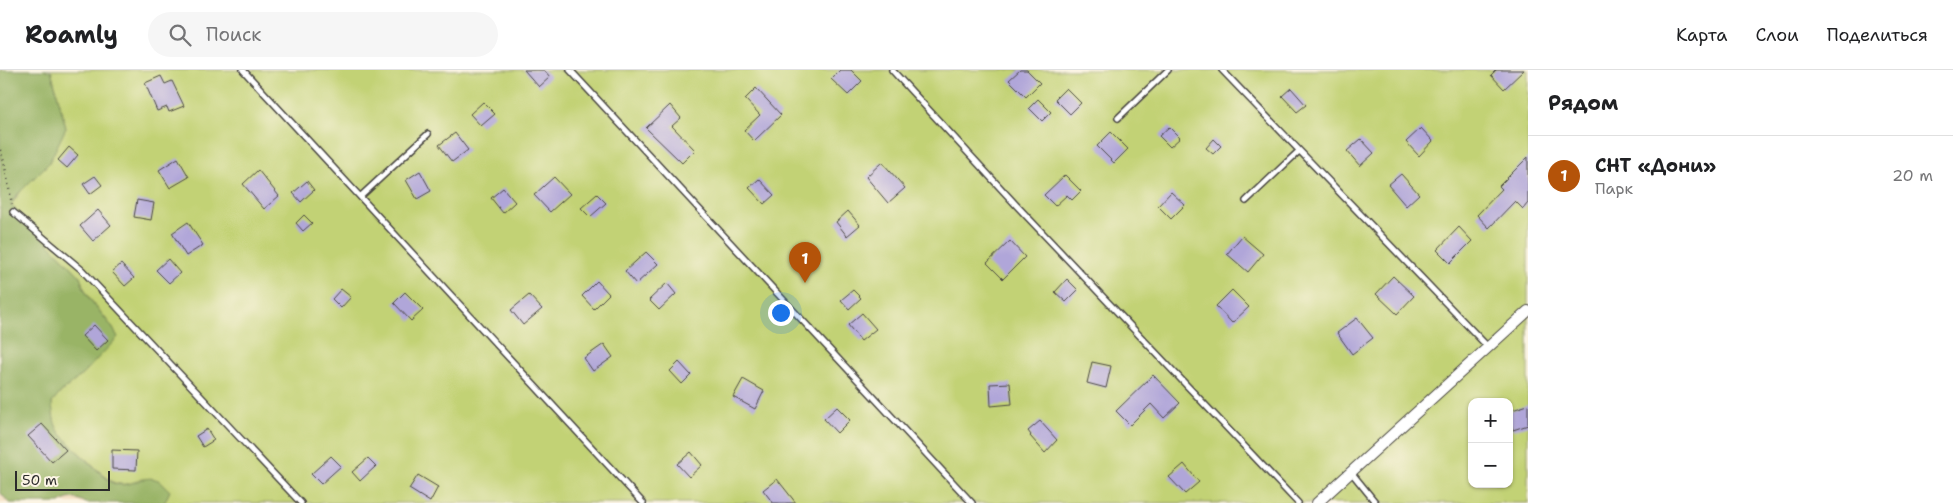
<!DOCTYPE html>
<html lang="ru">
<meta charset="utf-8">
<style>
:root{--surface:#fff;--page:#f6f6f6;--text:#202124;--muted:#757577;--line:#e0e0e0;--accent:#b45309}
body{margin:0;font-family:"Shantell Sans",sans-serif;background:var(--page);color:var(--text)}
.controls{position:absolute;right:15px;bottom:15px;display:grid;overflow:hidden;border-radius:10px;box-shadow:0 1px 4px #0004}
.controls button{width:45px;height:45px;display:grid;place-items:center;padding:0;border:0;border-bottom:1px solid var(--line);background:var(--surface);color:var(--text);font:25px sans-serif}
.scale{position:absolute;left:15px;bottom:12px;width:95px;box-sizing:border-box;padding-left:5px;border:2px solid #2b2b2b;border-top:0;font-size:14px;line-height:18px;white-space:nowrap;color:#2b2b2b;-webkit-text-stroke:4px #fcf5e5;paint-order:stroke}
.you{position:absolute;left:780px;top:242px;width:18px;height:18px;margin:-12px;border:4px solid #fff;border-radius:50%;background:#1a73e8;box-shadow:0 0 0 8px #1a73e833}
.badge{display:grid;place-items:center;width:32px;height:32px;border-radius:50%;background:var(--accent);color:#fff;font-size:16px;font-weight:700}
.pin{position:absolute;translate:-50% -41px;filter:drop-shadow(0 1px 2px #0008)}
.pin::after{content:'';position:absolute;top:26px;width:18px;height:15px;background:inherit;clip-path:polygon(0 0,100% 0,50% 100%)}
.list{margin:0;padding:0;list-style:none}
h2{display:flex;justify-content:space-between;align-items:center;height:65px;margin:0;padding:0 20px;font-size:21px}
h2 small{font-size:16px;font-weight:400;color:var(--muted)}
.list li{display:grid;grid-template-columns:32px 1fr auto;gap:15px;align-items:center;box-sizing:border-box;height:80px;padding:0 20px;border-top:1px solid var(--line)}
.list b{display:block;font-size:19px;white-space:nowrap}
.list p{margin:0;font-size:16px;white-space:nowrap;color:var(--muted)}
.list em{font-size:16px;font-style:normal;color:var(--muted)}
.icon{flex:none;width:28px;height:28px;fill:none;stroke:currentColor;stroke-width:2;stroke-linecap:round;stroke-linejoin:round}
.map{position:relative;flex:none;width:1528px;height:433px;overflow:hidden}
header{display:flex;align-items:center;gap:30px;box-sizing:border-box;height:70px;padding:0 25px;background:var(--surface);border-bottom:1px solid var(--line)}
header strong{font-size:24px}
nav{display:flex;gap:28px;margin-inline-start:auto;font-size:18px}
.search{width:350px;height:45px;background:var(--page);display:flex;align-items:center;gap:12px;box-sizing:border-box;padding:0 18px;border-radius:28px;color:var(--muted);font-size:19px}
main{display:flex}
aside{flex:1;background:var(--surface)}
.map>svg:first-child{display:block}
</style>
<header>
<strong>Roamly</strong>
<div class="search"><svg class="icon" aria-label="search" viewBox="0 0 24 24"><circle cx="10" cy="10" r="6"/><path d="M15 15l6 6"/></svg>Поиск</div>
<nav><a>Карта</a><a>Слои</a><a>Поделиться</a></nav>
</header>
<main>
<div class="map">
<svg width="1528" height="433" viewBox="0 0 1528 433">
<rect width="100%" height="100%" fill="#fcf5e5"/>
<filter id="ink" filterUnits="userSpaceOnUse"><feTurbulence type="fractalNoise" baseFrequency=".02" numOctaves="2"/><feDisplacementMap in="SourceGraphic" scale="10" xChannelSelector="R" yChannelSelector="G"/><feConvolveMatrix kernelMatrix="1 2 1 2 8 2 1 2 1" color-interpolation-filters="sRGB"/></filter>
<filter id="wash" filterUnits="userSpaceOnUse"><feTurbulence type="fractalNoise" baseFrequency=".0096" numOctaves="4" result="noise"/><feDisplacementMap in="SourceGraphic" scale="20" xChannelSelector="R" yChannelSelector="G"/><feGaussianBlur stdDeviation="1.12" result="paint"/><feColorMatrix in="noise" values="0 0 0 0 0 0 0 0 0 0 0 0 0 0 0 0 0 1.4 0 .05"/><feComposite in="paint" operator="in"/></filter>
<g filter="url(#wash)">
<rect width="100%" height="100%" fill="#f4dec1"/>
<path fill="#c2d274" stroke="#767e50" fill-rule="evenodd" d="M51,0H1528V433H164L169,421L142,409C133,413 126,416 115,413C108,411 62,368 58,360C53,352 53,343 52,333L61,322L83,304L117,266C106,243 86,233 80,206L11,135L66,58ZM1472,332H1509V414H1472Z"/>
<path fill="#99b466" stroke="#627048" d="M0,0H51L66,58L49,93L16,126L11,135L80,206C86,233 106,244 118,267L83,304L61,322L52,333C53,343 53,351 58,360C62,368 105,409 113,413C129,420 143,403 158,410C162,412 166,418 170,421L164,433H86C77,428 69,426 60,433H9L0,422Z"/>
<g id="blocks">
<path fill="#b0a6d9" d="M524,0H544L550,7L539,17Z
M840,0H851L862,11L848,25L831,9Z
M1020,0H1027L1040,13L1026,27L1009,10Z
M1496,0H1524L1504,19L1491,5Z
M161,6L165,14L172,11L184,36L169,42L167,37L157,41L145,13Z
M756,18L781,45L754,71L744,60L760,45L745,29Z
M1066,18L1081,33L1070,44L1055,29Z
M1291,18L1306,35L1297,42L1282,26Z
M1038,29L1051,42L1042,51L1029,38Z
M483,32L495,44L481,56L470,44Z
M670,35L681,48L672,56L695,80L682,93L646,58Z
M1169,57L1180,68L1170,77L1159,66Z
M1421,58L1433,71L1419,86L1406,72Z
M1111,62L1128,79L1114,93L1097,76Z
M455,63L468,80L452,92L439,75Z
M1214,69L1221,76L1213,84L1206,78Z
M1361,69L1374,83L1360,96L1347,81Z
M69,77L78,85L67,98L58,90Z
M1528,87V133L1523,139L1515,131L1489,158L1477,145L1502,119L1499,116Z
M178,88L189,107L170,118L159,100Z
M882,92L905,118L888,133L866,107Z
M258,100L279,126L264,139L243,114Z
M420,101L431,121L417,129L406,110Z
M1401,104L1419,124L1406,136L1388,115Z
M1065,105L1081,121L1072,130L1067,125L1055,136L1044,125Z
M95,106L102,115L90,124L83,114Z
M554,107L570,124L550,142L534,125Z
M759,109L774,125L764,134L749,118Z
M307,111L314,120L301,132L293,123Z
M503,118L515,132L503,143L491,128Z
M1171,122L1185,135L1171,149L1158,136Z
M597,124L606,133L590,147L581,138Z
M137,130L154,133L151,150L134,147Z
M98,140L111,155L93,171L80,156Z
M848,141L860,155L847,166L836,152Z
M304,145L312,153L303,161L296,153Z
M188,152L203,175L186,186L172,163Z
M1459,157L1472,171L1450,193L1437,180Z
M1242,166L1263,184L1248,202L1227,184Z
M1010,171L1025,187L1003,209L987,193Z
M646,182L658,194L636,214L625,201Z
M168,189L180,203L169,213L156,200Z
M121,194L134,208L125,216L112,202Z
M1393,206L1414,226L1397,244L1376,224Z
M1067,209L1078,220L1066,232L1055,222Z
M597,211L609,224L594,239L582,226Z
M667,213L676,224L659,240L649,230Z
M341,219L351,227L341,238L332,229Z
M853,220L861,228L849,239L841,230Z
M1232,220L1249,237L1232,253L1216,236Z
M405,222L423,240L411,251L394,233Z
M529,225L542,239L523,255L511,240Z
M862,243L876,259L861,271L848,255Z
M1357,248L1373,268L1352,284L1337,263Z
M94,255L108,270L96,281L82,266Z
M604,274L613,287L593,301L584,288Z
M679,292L691,305L682,314L670,301Z
M1092,292L1111,296L1106,318L1087,313Z
M1153,305L1180,333L1164,348L1151,334L1130,355L1116,341Z
M743,309L764,321L755,339L733,327Z
M1010,313L1012,334L991,336L990,314Z
M1528,335V355L1513,360L1509,349V341Z
M837,337L850,350L837,363L824,349Z
M1040,351L1057,370L1045,383L1030,366L1031,365L1028,361Z
M42,354L66,380L52,392L28,366Z
M207,359L214,370L203,377L196,366Z
M112,380L137,381L136,400L112,399Z
M691,382L702,395L689,407L677,394Z
M331,386L341,396L321,414L311,404Z
M368,388L376,396L360,411L352,402Z
M1184,394L1199,412L1185,424L1169,407Z
M418,405L438,417L430,432L409,419Z
M777,409L796,433H773L763,420Z"/>
</g>
</g>
<g filter="url(#ink)">
<use href="#blocks" fill-opacity="0" stroke="#494642" stroke-width="1"/>
<g fill="none" stroke-linecap="round" stroke-linejoin="round">
<g stroke="#494642" stroke-width="8">
<path id="lane" d="M243,0L643,433
M570,0L972,433
M892,0L1017,136L1298,433
M1222,0L1489,278
M1118,48L1168,0
M361,126L428,64
M1246,131L1299,81
M13,142L82,200L301,433
M1351,402L1376,433"/>
</g>
<g stroke="#494642" stroke-width="12">
<path id="street" d="M1317,433L1528,241"/>
</g>
<path stroke="#494642" stroke-width="2.5" stroke-dasharray="1 4" stroke-linecap="butt" d="M0,80L4,92L12,134"/>
<use href="#lane" stroke="#fff" stroke-width="5"/>
<use href="#street" stroke="#fff" stroke-width="10"/>
</g>
</g>
</svg>
<div class="controls">
<button>+</button>
<button>−</button>
</div>
<div class="scale">50 m</div>
<div class="you"></div>
<div class="pin badge" style="left:805px;top:213px">1</div>
</div>
<aside>
<h2>Рядом<small></small></h2>
<ul class="list">
<li><span class="badge">1</span><div><b>СНТ «Дони»</b><p>Парк</p></div><em>20 m</em></li>
</ul>
</aside>
</main>
